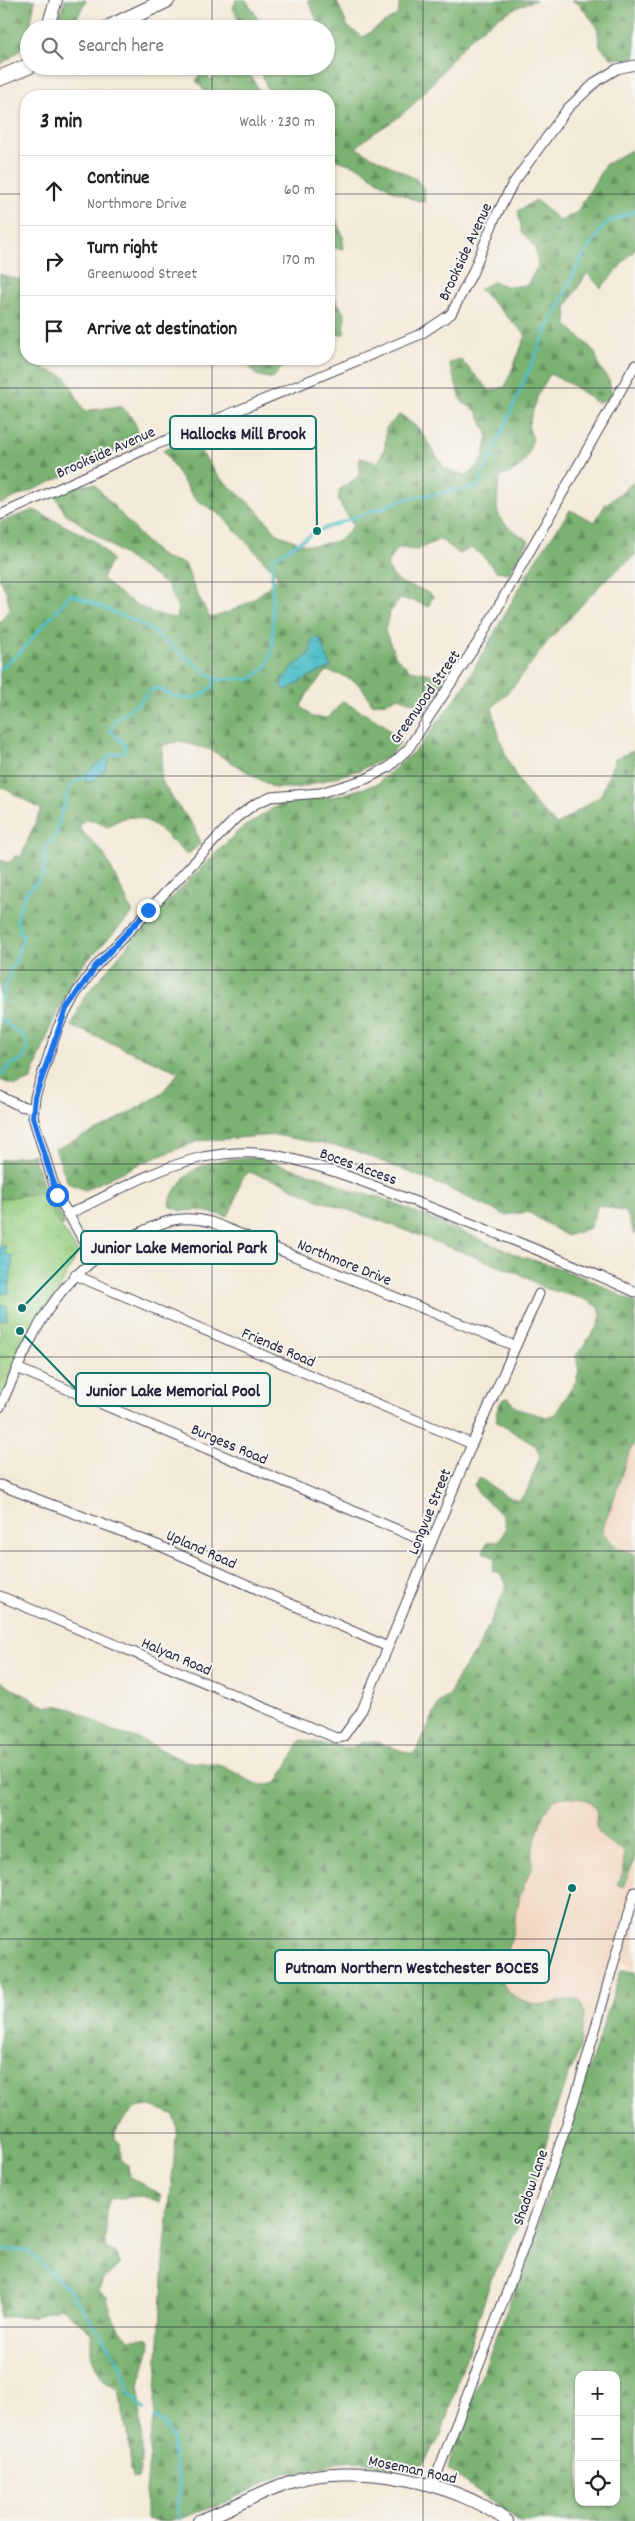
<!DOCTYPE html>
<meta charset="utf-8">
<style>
:root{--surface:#fff;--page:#f6f6f6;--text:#222;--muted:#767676;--line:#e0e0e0}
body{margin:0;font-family:Dekko,sans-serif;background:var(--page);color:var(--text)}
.controls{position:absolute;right:15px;bottom:15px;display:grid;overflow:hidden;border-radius:10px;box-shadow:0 1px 4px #0004}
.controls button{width:45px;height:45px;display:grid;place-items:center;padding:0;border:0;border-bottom:1px solid var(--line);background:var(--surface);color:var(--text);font:25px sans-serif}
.stop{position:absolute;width:15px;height:15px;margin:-11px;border:4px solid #1a73e8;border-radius:50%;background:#fff}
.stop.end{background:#1a73e8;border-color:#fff;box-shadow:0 1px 5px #0008}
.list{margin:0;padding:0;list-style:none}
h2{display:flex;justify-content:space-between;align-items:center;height:65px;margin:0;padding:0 20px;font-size:21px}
h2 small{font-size:16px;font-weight:400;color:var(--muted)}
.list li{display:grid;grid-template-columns:32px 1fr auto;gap:15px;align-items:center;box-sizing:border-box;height:70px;padding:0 20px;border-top:1px solid var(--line)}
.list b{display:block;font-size:19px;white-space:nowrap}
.list p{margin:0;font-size:16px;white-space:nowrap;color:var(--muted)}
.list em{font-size:16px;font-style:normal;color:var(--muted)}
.icon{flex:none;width:28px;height:28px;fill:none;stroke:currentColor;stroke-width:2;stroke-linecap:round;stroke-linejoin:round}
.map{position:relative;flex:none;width:635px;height:2521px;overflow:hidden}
.search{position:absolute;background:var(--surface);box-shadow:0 1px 4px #0004;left:20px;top:20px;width:315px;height:55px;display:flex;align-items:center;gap:12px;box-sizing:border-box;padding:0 18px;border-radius:28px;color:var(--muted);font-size:19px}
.panel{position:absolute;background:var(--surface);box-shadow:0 1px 4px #0004;left:20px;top:90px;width:315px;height:275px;border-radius:20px}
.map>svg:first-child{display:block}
</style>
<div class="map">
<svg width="635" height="2521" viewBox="0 0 635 2521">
<defs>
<pattern id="forest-firs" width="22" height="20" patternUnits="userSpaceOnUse" patternTransform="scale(1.25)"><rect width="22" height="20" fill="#7ab271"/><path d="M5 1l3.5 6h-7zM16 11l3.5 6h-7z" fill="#64905e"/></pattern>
<pattern id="park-crowns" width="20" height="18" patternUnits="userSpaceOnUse" patternTransform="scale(1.25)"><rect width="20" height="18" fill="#99d083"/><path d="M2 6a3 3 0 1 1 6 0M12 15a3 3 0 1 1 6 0" fill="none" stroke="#84b272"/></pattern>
<pattern id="water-ripples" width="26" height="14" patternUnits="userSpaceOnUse" patternTransform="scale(1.25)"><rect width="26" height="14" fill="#51bfc9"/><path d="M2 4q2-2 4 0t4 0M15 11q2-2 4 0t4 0" fill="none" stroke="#439ba4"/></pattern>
</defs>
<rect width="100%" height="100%" fill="#f6f6f2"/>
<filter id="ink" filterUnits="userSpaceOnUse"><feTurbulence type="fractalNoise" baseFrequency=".02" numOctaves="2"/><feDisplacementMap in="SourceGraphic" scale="10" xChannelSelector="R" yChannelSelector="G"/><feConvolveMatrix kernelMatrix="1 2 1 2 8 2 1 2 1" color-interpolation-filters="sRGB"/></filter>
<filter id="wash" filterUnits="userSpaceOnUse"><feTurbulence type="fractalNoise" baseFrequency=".0096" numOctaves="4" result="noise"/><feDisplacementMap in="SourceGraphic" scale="20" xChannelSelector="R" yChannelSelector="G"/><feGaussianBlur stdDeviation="1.12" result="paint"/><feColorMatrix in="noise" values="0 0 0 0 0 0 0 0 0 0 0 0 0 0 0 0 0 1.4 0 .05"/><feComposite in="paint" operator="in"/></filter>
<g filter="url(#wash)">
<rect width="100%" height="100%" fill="#f4ead8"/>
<path fill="#f2d5be" d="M635,1433V1573L588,1554Z
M547,1770L635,1816V1969L620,1961L591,2048L470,2009Z"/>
<path fill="url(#forest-firs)" stroke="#4e6a56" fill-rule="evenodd" d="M0,0H35C29,30 30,50 0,64Z
M65,0H86L73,26L54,29Z
M236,0H246L256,15L260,29H243L233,8Z
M308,0H336L348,27L363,37L398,14L400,0H536C512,8 482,25 465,44C445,66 429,90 407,110C391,125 372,131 356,148L416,179L425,190L424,202L412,199L392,190L357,166L333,159L329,172V96H270L259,66H326V29H321Z
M572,0H635V59L611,58L600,46L597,26L579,4Z
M211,66H225L232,77L238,72L239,66H246L262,96H209L196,81L199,75L206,73L210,80L216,77Z
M635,148V249L601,288L587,273L566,307L567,325L595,352L599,366L609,380L612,397L598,403L572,385L550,374L538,395L528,426L533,439C525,462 524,469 500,477C493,517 496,520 529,541L509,573L496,571L484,557L471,548L459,554L440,539L417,550L398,548L387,565C398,591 414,582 433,596L428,607L415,601L400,599L389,614L385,631L396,657L410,670L431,674L446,681L429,706L418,705L399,697L387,702L372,704C360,680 351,678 327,671L309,691L301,706L312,717L328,718L343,701L386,726L400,743L389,756L360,770L298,788H274L211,750L179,741L163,745L161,780L177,805L194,826L200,844L187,855C163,834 141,800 108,827L86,818L79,828L104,854L133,913L80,968L53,1021L31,1080L16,1086L0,1080V860L8,863L12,861L15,856L21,857L41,809L0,786V622L10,608L6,591L0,580V522L34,510L95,541L112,560L102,578C121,597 148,615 176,618L178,608L168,586L65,513L54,494L74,486L94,484L145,541L163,557L185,564L196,592L210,618C239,610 259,599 278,576L222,516L194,498L163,450L184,439L202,453L219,477L254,507L279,535L306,545H317L339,541L353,526L338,500L340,489L358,477L360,458L378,463L385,447L386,428L400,414L419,429L445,469L468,476L483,459L488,436L477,411L462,402L449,363L460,359L490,391L505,387L526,335L479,289L493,282L510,287L527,285L538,266L535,247L522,232L518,211L536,200L560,221L577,212L605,165Z
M329,201L343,237V249L335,248L329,238Z
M26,269V359H41L44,369L66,377L84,411L120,406C134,416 139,428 139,444L112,452L90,465L0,504V274L19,280Z
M329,288L345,315L344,334L331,335L329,329Z
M244,359H279L282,367L272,379L256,375Z
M635,481V555L604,581L548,641L513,687L492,708C504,760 517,789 557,825L601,795L615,759L635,750V1235L626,1212L598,1205L590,1228L567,1236L528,1212L505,1215L443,1186L351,1149L275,1135L198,1141L137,1165L85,1190L68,1183L55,1149L106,1126L160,1095L179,1072L71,1026L85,996L144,926L238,831L281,803L337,796L377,784L420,746L464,687L533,564L570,510L595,522L605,505Z
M33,1154L45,1190L59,1209L64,1225L57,1229L0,1211V1160Z
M257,1158L325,1178L354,1192L379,1197L522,1257L553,1266L595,1282L635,1303V1441C620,1468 617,1500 602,1528L604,1534L616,1547L635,1554V1858L623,1887L617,1884L623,1872L624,1852C617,1845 604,1841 599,1833C593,1825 598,1819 596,1811C592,1794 566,1796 554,1799L543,1815L532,1851V1866L520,1895L511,1940L501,1964V1977L506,1990C514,1997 531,2005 543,2005C555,2004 566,1997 579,2001L584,2013L580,2048L560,2097L526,2210L491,2280L441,2435L425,2463L415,2471H408L361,2461L340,2462L306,2472L284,2473L224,2503L185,2517L166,2521L146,2519V2491L156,2390L165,2248L177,2128L174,2115C143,2101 133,2103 115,2133V2139L120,2143L121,2159L128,2165L129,2177L143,2183L161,2195L160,2202L142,2196L108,2199L105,2242L108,2249L117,2254L120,2264L102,2281L99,2291L107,2297C109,2316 115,2326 130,2339L145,2338L150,2340C150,2357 140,2372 139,2389C139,2417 146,2452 138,2478L134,2479L130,2469V2449L119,2390L102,2380L91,2352V2332L61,2307L33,2316L0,2317V1681L46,1707C69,1700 93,1723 113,1731C121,1735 130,1735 139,1739C153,1744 166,1753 180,1759C193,1764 205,1762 218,1765C238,1770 256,1793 278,1782L301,1740L351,1748L363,1742H376L412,1754L417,1750L439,1703L449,1696L457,1678L480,1645L507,1585L500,1573L492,1571L495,1558L483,1552L487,1542L499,1541L506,1529L502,1514L478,1493L474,1484L480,1478L504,1495L518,1500L526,1493L540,1457L536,1446L497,1422C495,1412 498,1407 503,1399L509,1398L513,1405L520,1410L547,1417L555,1414L576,1381L579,1371L576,1356L599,1324L601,1314L597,1306L584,1299L544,1288L522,1275L392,1225L318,1200L281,1182L249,1172C234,1182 239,1204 227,1216L197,1210L182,1211L170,1207C170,1198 173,1193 178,1186C198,1158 226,1159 257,1158Z
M621,1971L635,1972V2521H519L449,2470L454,2447L527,2257ZM579,2375H616V2502H579Z"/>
<path fill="url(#park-crowns)" stroke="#5e795f" d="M39,1193L78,1252L0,1410V1199Z"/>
<path fill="url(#water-ripples)" stroke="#3a7082" d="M316,637L320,639L331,667L310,676L287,690L281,686L283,677L287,676L294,666L310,654L312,640Z
M106,758L109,759C106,771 97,780 86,782V773Z
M0,1245L5,1246V1254L13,1256L9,1293H0Z
M0,1306H7V1320H0Z"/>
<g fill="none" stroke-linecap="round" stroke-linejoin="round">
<path stroke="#51bfc9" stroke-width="3" d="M0,669L20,652L71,594L144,625L215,679H252L267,666L273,646L272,559L317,531L406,499L478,487L539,347L582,258L606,223L635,211
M107,759L111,754L123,753L126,746L110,731L115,720L138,704L148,692L158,688C180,702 202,705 217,679
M0,1001L23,939L17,920L20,908L27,891L43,876L45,865L43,855L47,845L54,838L68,791L75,781L84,777
M0,1017C10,1034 38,1031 23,1060L12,1064L0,1075
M0,2249L28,2251L70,2291L117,2359L131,2395L144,2410
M154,2417L165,2425L171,2438L180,2490L177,2509L180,2519"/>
</g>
</g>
<g filter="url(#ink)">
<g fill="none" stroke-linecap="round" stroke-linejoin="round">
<g stroke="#424053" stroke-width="11">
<path id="street" d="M0,515L148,448L421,334L451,314L472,274L495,218L512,185L568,108L597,81L617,69L635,65
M0,1096L20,1106L32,1108
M67,1215C111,1194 155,1168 203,1157C225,1153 252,1151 274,1155C328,1166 381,1189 432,1208C500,1235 568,1261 635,1292
M94,1258L57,1195L33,1117L35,1097L58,1027L75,995L96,966L236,818L255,804L271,797L320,793L366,779L389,767L408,749L480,639L635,365
M75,1275L472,1444
M17,1368L431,1544
M0,1407C34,1331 55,1273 135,1235C163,1221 180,1214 211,1222L515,1346
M0,1485L160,1546L388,1647
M0,1596L336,1738L343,1737L362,1710L472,1444L539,1294
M432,2487C483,2353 537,2221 579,2085C599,2021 614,1955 635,1892"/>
</g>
<g stroke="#424053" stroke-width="14">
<path id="secondary" d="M47,29L56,0
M199,2521C230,2510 259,2492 290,2482C354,2461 454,2481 507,2521"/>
</g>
<g stroke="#424053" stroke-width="17">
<path id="highway" d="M106,29L167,0
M0,78L29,66"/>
</g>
<use href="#street" stroke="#fff" stroke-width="9"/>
<use href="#secondary" stroke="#fff" stroke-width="12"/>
<use href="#highway" stroke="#fff" stroke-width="15"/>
</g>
</g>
<g fill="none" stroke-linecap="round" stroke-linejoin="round" filter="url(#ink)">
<path stroke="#1a73e8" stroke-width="6" d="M57,1195L33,1117L35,1097L66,1009L96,966L148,910"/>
</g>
<path fill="none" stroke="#22223b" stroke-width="1" stroke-opacity="0.55" d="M212,0V29M423,0V2521M212,66V96M0,194H26M329,194H635M212,359V2521M0,388H635M0,582H635M0,776H635M0,970H635M0,1164H635M0,1357H635M0,1551H635M0,1745H635M0,1939H635M0,2133H635M0,2327H635"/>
<g text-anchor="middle" stroke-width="4" stroke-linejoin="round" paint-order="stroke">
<g font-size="16" fill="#22223b" stroke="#f6f6f2">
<text transform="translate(464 251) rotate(-65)" y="6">Brookside Avenue</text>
<text transform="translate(105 451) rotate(-24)" y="6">Brookside Avenue</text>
<text transform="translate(424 696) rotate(-55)" y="6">Greenwood Street</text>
<text transform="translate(359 1165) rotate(20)" y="6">Boces Access</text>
<text transform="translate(345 1261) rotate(22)" y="6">Northmore Drive</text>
<text transform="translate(279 1346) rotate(23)" y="6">Friends Road</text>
<text transform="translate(230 1443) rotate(23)" y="6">Burgess Road</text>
<text transform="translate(428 1511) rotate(-68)" y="6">Longvue Street</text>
<text transform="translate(202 1548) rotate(24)" y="6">Upland Road</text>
<text transform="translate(177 1655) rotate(23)" y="6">Halyan Road</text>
<text transform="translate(529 2187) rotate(-71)" y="6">Shadow Lane</text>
<text transform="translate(413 2468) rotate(12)" y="6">Moseman Road</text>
</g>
</g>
<path fill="none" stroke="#0f766e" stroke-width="2" d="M317 531L316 433M22 1308L81 1247M20 1331L76 1389M572 1888L549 1967"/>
<g fill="#0f766e" stroke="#f6f6f2" stroke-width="2">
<circle cx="317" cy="531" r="5"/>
<circle cx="22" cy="1308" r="5"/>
<circle cx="20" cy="1331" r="5"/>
<circle cx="572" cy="1888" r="5"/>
</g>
<g fill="#f6f6f2" stroke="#0f766e" stroke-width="2">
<rect x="170" y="416" width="146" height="33" rx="5"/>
<rect x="81" y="1231" width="196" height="33" rx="5"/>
<rect x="76" y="1373" width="194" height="33" rx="5"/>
<rect x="275" y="1950" width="274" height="33" rx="5"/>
</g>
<g font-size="18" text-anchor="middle" font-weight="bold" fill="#22223b">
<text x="243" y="439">Hallocks Mill Brook</text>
<text x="179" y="1253">Junior Lake Memorial Park</text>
<text x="173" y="1396">Junior Lake Memorial Pool</text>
<text x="412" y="1973">Putnam Northern Westchester BOCES</text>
</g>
</svg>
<div class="controls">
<button>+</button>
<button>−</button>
<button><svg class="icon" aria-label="locate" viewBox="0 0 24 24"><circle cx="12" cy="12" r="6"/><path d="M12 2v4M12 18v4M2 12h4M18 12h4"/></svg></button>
</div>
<div class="stop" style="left:57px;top:1195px"></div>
<div class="stop end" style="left:148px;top:910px"></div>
<div class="search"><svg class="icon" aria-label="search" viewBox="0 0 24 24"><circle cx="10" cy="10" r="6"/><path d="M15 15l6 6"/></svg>Search here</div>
<section class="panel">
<h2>3 min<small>Walk · 230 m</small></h2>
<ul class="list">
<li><svg class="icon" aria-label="ahead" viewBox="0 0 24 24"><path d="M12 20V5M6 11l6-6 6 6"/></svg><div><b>Continue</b><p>Northmore Drive</p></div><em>60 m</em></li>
<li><svg class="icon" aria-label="right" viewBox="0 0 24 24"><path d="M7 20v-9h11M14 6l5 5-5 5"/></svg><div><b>Turn right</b><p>Greenwood Street</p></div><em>170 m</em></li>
<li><svg class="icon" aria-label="arrive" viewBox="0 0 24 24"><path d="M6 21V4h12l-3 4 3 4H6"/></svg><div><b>Arrive at destination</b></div></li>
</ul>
</section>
</div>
